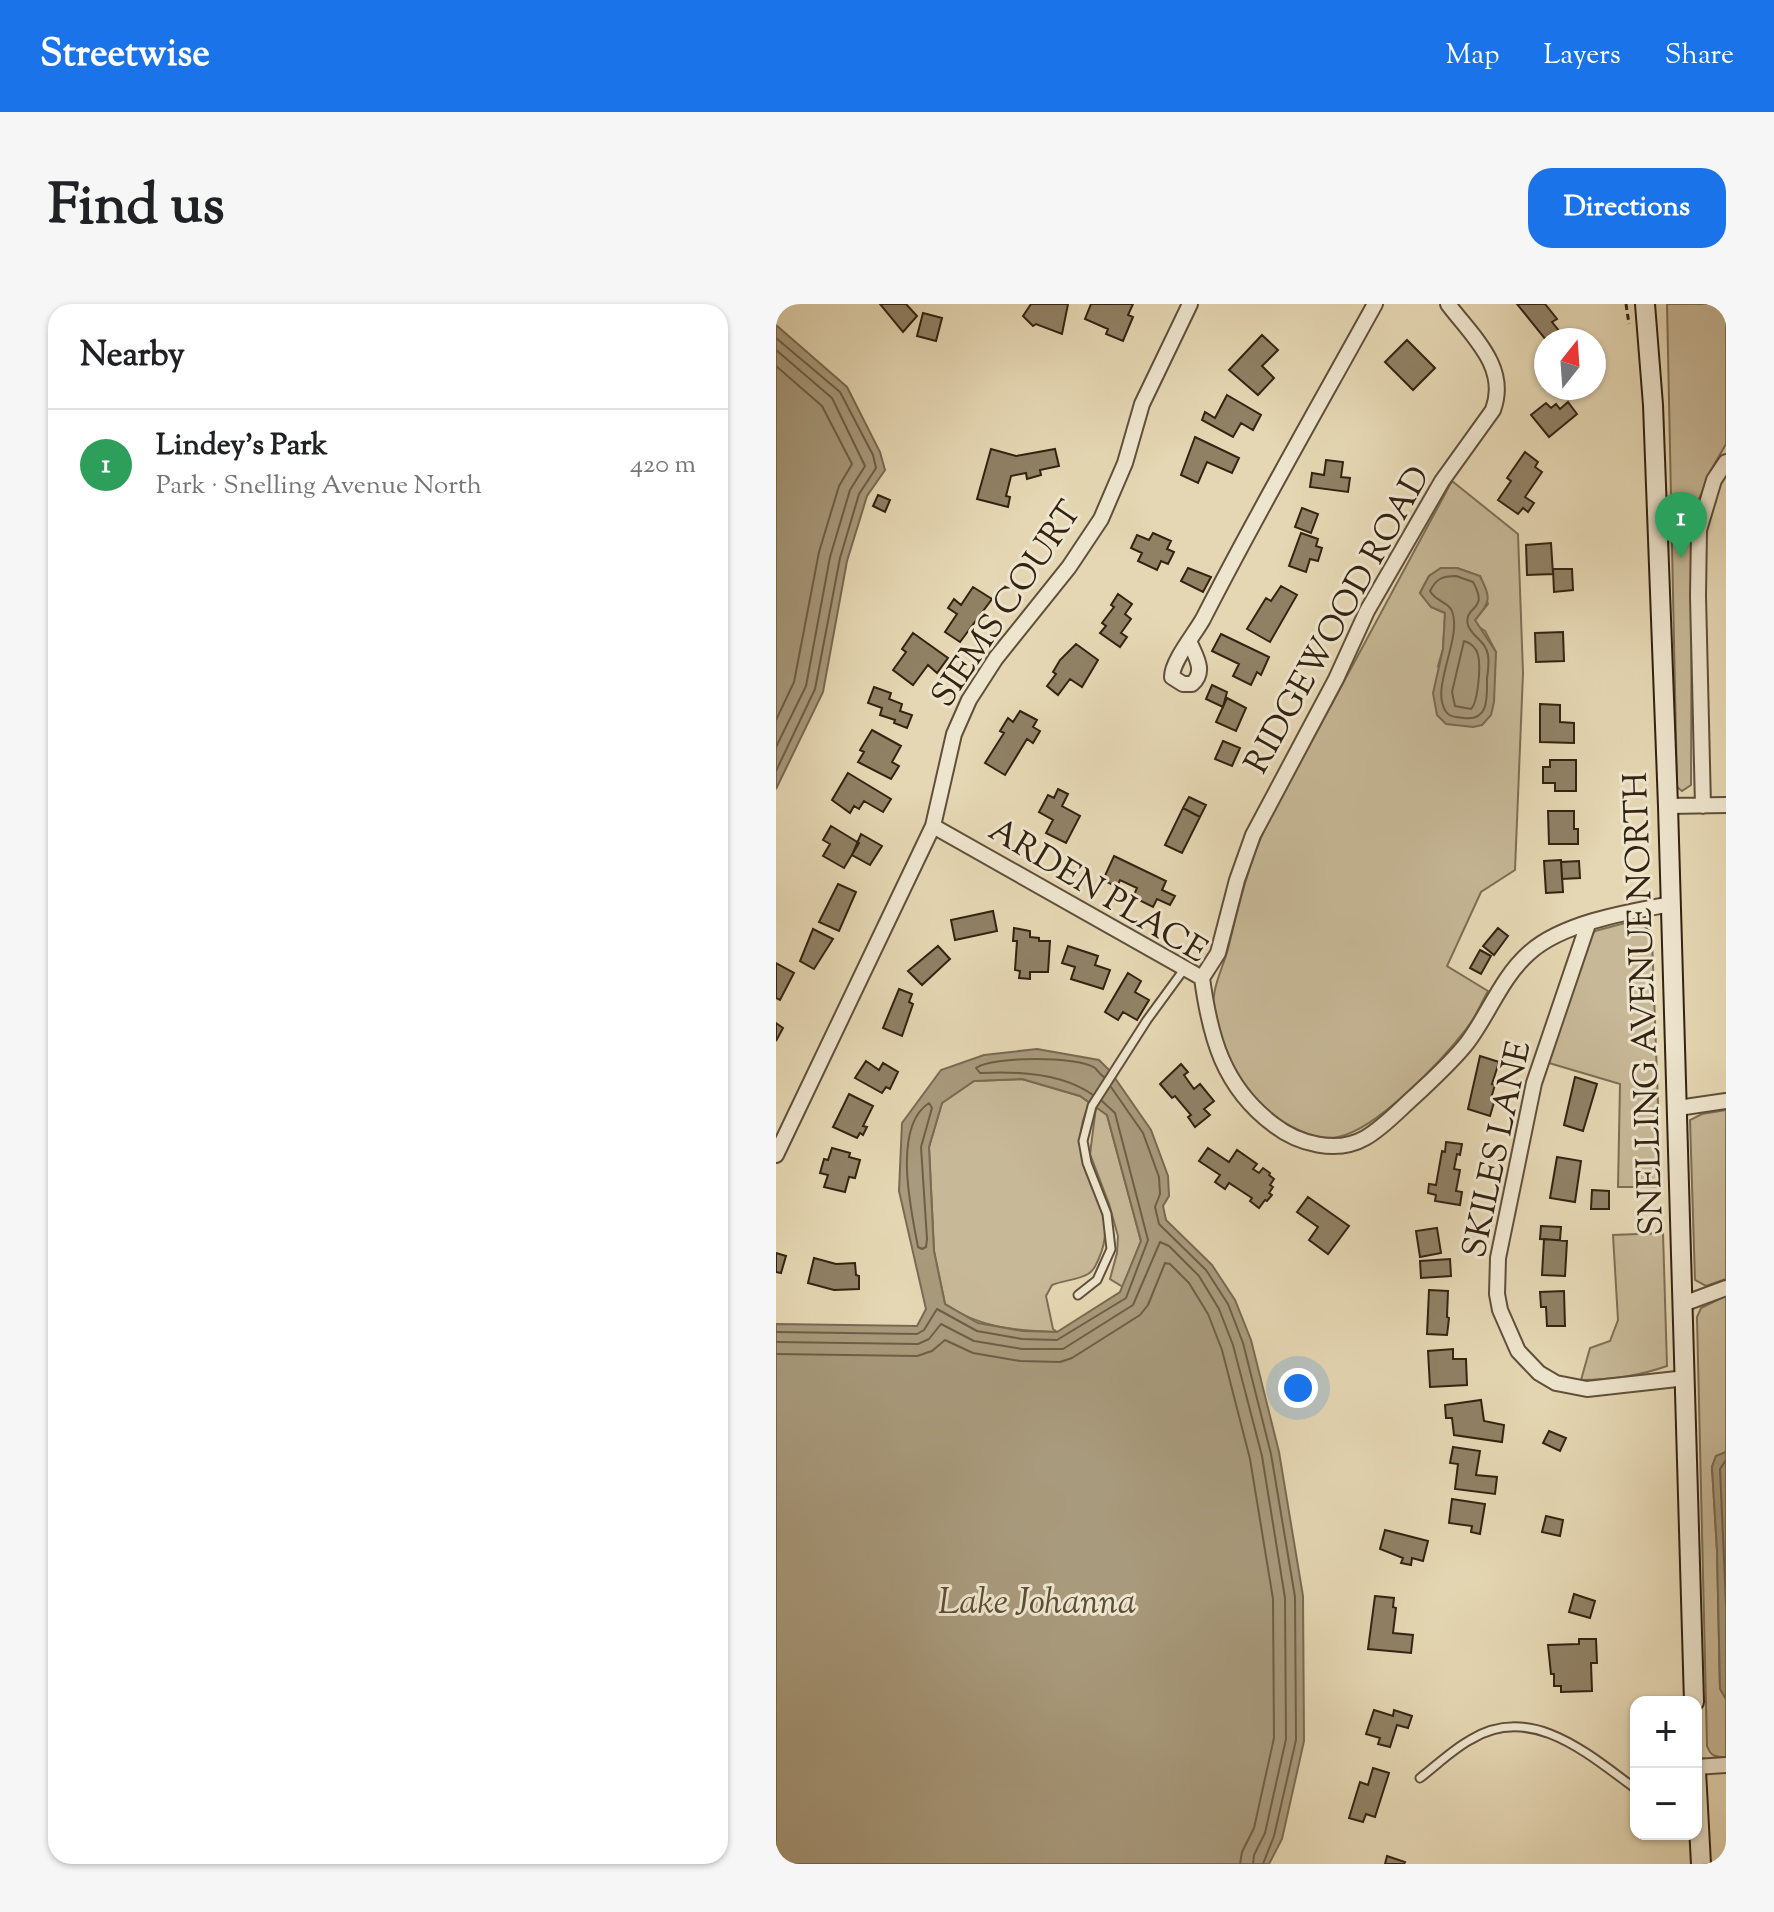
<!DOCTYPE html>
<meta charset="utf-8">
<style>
:root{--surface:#fff;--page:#f6f6f6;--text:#202124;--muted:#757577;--line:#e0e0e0;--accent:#1a73e8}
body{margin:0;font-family:"Sorts Mill Goudy",serif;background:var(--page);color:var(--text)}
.controls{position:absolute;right:24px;bottom:24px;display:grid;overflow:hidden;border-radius:16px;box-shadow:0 2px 6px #0004}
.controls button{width:72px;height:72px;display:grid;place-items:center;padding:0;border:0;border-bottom:2px solid var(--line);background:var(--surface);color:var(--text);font:40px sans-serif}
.compass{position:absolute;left:758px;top:24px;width:72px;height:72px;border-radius:50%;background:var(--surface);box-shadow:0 2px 6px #0004;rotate:17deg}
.you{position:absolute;left:522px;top:1084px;width:28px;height:28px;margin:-20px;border:6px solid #fff;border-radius:50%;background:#1a73e8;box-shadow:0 0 0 12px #1a73e833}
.badge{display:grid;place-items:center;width:52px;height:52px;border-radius:50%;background:var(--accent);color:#fff;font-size:26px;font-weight:700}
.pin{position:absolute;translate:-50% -66px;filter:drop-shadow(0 2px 4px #0008)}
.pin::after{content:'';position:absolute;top:42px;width:28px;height:24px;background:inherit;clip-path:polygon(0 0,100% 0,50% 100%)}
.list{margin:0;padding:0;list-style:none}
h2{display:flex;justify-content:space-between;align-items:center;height:104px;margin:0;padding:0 32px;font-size:34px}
h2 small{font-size:26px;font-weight:400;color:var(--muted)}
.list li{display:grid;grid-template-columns:52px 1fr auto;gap:24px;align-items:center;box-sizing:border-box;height:112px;padding:0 32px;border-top:2px solid var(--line)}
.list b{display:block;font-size:30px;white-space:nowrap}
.list p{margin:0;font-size:26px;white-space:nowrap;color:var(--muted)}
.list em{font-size:26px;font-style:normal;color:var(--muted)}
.map{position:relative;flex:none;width:950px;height:1560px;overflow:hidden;border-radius:24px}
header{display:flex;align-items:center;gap:48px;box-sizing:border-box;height:112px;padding:0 40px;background:var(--accent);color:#fff}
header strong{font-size:38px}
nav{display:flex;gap:44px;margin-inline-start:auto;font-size:28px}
.intro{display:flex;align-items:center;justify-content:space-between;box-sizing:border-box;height:192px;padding:0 48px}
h1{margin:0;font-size:56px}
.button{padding:20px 36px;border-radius:24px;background:var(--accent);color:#fff;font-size:28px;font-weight:700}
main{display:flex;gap:48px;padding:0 48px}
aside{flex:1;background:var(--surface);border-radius:24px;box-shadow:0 2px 6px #0004}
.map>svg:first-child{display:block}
</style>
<header>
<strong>Streetwise</strong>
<nav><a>Map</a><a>Layers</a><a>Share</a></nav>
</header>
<div class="intro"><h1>Find us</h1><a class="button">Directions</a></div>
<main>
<aside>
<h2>Nearby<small></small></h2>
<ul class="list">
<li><span class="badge" style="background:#2e9e5b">1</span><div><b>Lindey's Park</b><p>Park · Snelling Avenue North</p></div><em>420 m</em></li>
</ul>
</aside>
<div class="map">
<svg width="950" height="1560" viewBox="0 0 950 1560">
<rect width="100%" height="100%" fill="#e5d7b3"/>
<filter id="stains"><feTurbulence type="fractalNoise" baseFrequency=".0025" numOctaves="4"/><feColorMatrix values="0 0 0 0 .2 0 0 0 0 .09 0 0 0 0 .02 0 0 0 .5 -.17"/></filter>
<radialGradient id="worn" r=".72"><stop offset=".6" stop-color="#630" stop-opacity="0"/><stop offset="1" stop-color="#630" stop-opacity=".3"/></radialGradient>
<path fill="#c7b897" stroke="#7d6e54" stroke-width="2" fill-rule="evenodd" d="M891,0H950V140L935,166L921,200L916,222L915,481L906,487L901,483Z
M676,177L742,230L747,369L739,566L705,588L671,662L712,687C705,699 700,713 691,724C666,756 602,825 562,833C539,838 508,820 490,806C469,790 442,737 438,711C434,684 447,666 453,641C463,600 472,562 489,524ZM665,264H681L704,272L712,300L699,316L700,321L709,327L720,348L662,362L667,345L669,309L655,303L644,289L653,272Z
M860,616L873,626L876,635L885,883H842L844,780L773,759L814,633L819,627Z
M246,775L304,792L314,799C305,816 302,833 306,853C314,892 341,913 323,954C320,960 319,966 312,970C302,976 288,976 276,981L270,992L277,1025L281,1028C241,1027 203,1024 169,1000L158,947L153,843L166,799L198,777Z
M320,803L331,811L365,937L347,983L334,975L341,949L342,932L333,900L314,850Z
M950,806V975L930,982L919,976L914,816L926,810Z
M887,929L891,1062C863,1072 835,1076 805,1076L814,1044L834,1037L842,1016L837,931Z
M950,992V1148L940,1152L936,1163L941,1246L944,1384L950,1395V1453C940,1453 935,1453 931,1442L921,1013L925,1004Z"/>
<path fill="#a89a7c" stroke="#796a51" stroke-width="2" fill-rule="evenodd" d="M0,21L71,83L104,148L109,166L91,192L71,257L47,388L0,485Z
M665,264H681L704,272C715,295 715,296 699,316L720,348L718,398L715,411L706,421L697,423L670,420L661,411L657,389L667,345L669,309L655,303L644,289L653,272Z
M261,745L323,756L334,767L375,826L392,872L393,892L387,902L390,916L436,961L459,996L475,1036L503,1148L527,1292L528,1437L506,1535L493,1560H0V1020L141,1022L150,1005L123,887L126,819L165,766L208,751ZM246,775L304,792L331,811L365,937L344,988L281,1028L247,1027L202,1019L169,1000L158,947L153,843L166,799L198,777Z
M950,1148V1395L944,1385L941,1246L936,1163L940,1152Z"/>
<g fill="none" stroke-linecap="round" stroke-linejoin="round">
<path stroke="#6e5e46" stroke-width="2" d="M0,34L64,88L97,151L100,164L83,190L64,254L39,385L0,467
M0,46L56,94L89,162L74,186L54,253L30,382L0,443
M0,62L46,102L76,160L63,182L43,248L18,378L0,416
M680,272L697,278C714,308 687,301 692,321C695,332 710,337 712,351C713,358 712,368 711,375C711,394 713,417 688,414C682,413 675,414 671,409C652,386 687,335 676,307C673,298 660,298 654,287C660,275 666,272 680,272Z
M688,337C695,339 700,343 702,351C705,362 702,398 695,405L679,402L676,388Z
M335,783L367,829L383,873L384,890L379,903L383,920L430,966L452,1000L467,1039L495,1150L519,1293L520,1436L498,1532L487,1560
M317,791C286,769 240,767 204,769L200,764C217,752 302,752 319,764C322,767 324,771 328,773
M153,799L156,804L145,843L151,935L150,943L146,945L142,943C135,906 116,823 153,799Z
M0,1028L141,1030L148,1026L161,1005L201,1027L246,1035L281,1036L350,994L372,936L339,809L326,797
M0,1038L142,1040L153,1035L165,1020L198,1037L246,1045H287L357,1001L384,938L393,942L423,972L443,1005L457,1041L486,1152L509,1294L510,1435L489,1529L478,1551L477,1560
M0,1050L141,1052L156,1047L169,1036L197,1049L244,1057L284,1058L296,1054L364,1011L372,1001L389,959L394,960L413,979L432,1010L446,1046L474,1155L497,1295L498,1434L478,1524L466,1548L464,1560
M950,1156L944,1165L950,1300"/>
</g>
<path fill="#908165" stroke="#332311" stroke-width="2" d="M104,0H130L141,12L127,28Z
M255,0H292L286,30L260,20L257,22L247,12Z
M315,0H357L352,11L357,13L347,37L330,30L332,25L309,15Z
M741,0H769L781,15L776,18L784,28L775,36H770Z
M147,9L166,14L160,37L141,32Z
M486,31L502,46L486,62L498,74L482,91L453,66Z
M631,36L659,64L637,86L609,58Z
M451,91L485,111L477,126L465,119L457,133L426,116L429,108L439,114Z
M792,98L801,110L773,133L755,111L770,99L775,104L780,100L784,105Z
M419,133L463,154L456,169L431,158L422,179L405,171Z
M215,145L240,152L279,145L283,162L264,166L265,171L251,175L250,169L235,172L230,192L234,193L232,203L201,195Z
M749,148L762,158L759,163L766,168L749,193L758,199L752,208L747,204L742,210L722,196L735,177L731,174Z
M550,156L567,158L565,173L574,174L572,188L534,183L536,169L548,171Z
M102,191L114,196L109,208L97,202Z
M526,204L542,210L535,229L519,223Z
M377,229L395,237L391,245L398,248L392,260L385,257L381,266L362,257L366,249L355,244L361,231L373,236Z
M525,229L542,235L540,242L546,244L542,257L534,255L530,268L513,262Z
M775,239L777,270L751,271L750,241Z
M412,264L435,273L427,288L405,277Z
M777,265H796L797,286L778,288Z
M505,282L521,291L494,338L471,325L490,294L495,297Z
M197,283L216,295L184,338L169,328L181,310L172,304L178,295L185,301Z
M342,290L356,300L349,310L355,315L345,329L351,333L344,343L324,329L330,322L326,319L338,303L335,301Z
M787,328L788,357L760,358L759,329Z
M137,329L172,354L161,369L152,361L137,381L117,366L130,348L126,345Z
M445,330L493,353L485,371L481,368L475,381L457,372L463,360L436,347Z
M300,340L322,356L306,383L294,375L282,391L271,382L280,370L277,368L284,356Z
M436,381L451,388L447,403L430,395Z
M98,383L115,389L113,395L126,400L124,407L136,411L131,424L118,419L119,416L104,411L106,404L92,399Z
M451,394L470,404L460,427L440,418Z
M764,400L784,401V418L798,419V439L764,438Z
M244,407L261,416L257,423L264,427L257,439L251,435L229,471L209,459L228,429L224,427L232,414L237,418Z
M96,426L125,442L116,458L123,462L115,475L82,458L88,448L84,446Z
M447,437L464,444L456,462L439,455Z
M774,456H800V487H779V479H767V463H774Z
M72,469L115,495L107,508L88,497L83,505L78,502L74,509L56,496Z
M282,485L292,490L286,502L304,512L290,539L270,529L277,516L263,508L272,491L278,494Z
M413,493L430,501L424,513L407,504Z
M407,504L424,513L406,549L389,541Z
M772,507H798V525H802V540H773Z
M55,522L83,539L68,564L47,552L54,540L47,536Z
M85,530L106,542L94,561L76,551Z
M338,552L390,577L386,586L399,592L394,601L381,595L377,603L357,593L361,584L344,576L341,583L327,576Z
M785,556L787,588L770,589L768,557Z
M803,557L804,574L786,575L785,558Z
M62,580L80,588L63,627L43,618Z
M217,607L221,627L179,636L175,616Z
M238,624L254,627V633L263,634V637H274L272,668H254V675L243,674L244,667L239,666L241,637H237Z
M722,624L732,632L718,651L707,642Z
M37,625L57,635L38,665L24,657Z
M162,642L174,655L146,681L132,667Z
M292,642L322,652L319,661L334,666L327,685L295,675L299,663L286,659Z
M704,646L715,652L705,670L694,664Z
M0,659L18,669L4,696L0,694Z
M352,669L365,677L359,688L373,696L361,716L347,708L342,716L329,708Z
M123,685L136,690L133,698L137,700L126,732L107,724Z
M0,719L7,724L0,737Z
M704,752L723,758L716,780L719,781L715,794L719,795L714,812L692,805Z
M90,757L103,766L107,759L122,768L114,785L110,783L106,789L79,774Z
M405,760L412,768L408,771L418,785L424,780L438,797L428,805L434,811L419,823L412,813L415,811L399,792L396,794L384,780Z
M799,773L821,780L807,827L788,821Z
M73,790L97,802L87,822L91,823L87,831L84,829L81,834L57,823Z
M670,838L686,840L684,851L681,850L678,865L684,866L680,887L686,888L684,901L659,897L660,891L652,889L653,880L660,881L666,847L669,848Z
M56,844L74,849L73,853L84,856L79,874L73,873L69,888L48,883L52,871L44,869L48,855L52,856Z
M432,844L453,858L461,846L481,860L477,865L483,869L487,864L494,869L493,871L498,875L494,881L497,883L493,889L496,891L491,897L489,896L483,904L474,897L476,894L453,879L449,885L439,878L444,871L423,857Z
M781,853L805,857L799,898L774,894Z
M816,886L833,887V905H815Z
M532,893L573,922L552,950L533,936L542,923L521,908Z
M765,922L785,923L784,936L764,935Z
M661,924L665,949L644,953L640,927Z
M768,935L791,937L789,972L766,971Z
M0,949L10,952L5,969L0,968Z
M38,954L60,960L79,959L80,971L83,972V985L58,986L32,979Z
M674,955L675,972L645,974L644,957Z
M653,986L672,987L671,1013L673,1014L671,1031L651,1030Z
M788,987L789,1022H771L770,1003H765L764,988Z
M677,1045V1055H690L691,1081L654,1083L652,1047Z
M705,1096L708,1117L728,1121L726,1138L678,1131L676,1114H670L669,1101Z
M773,1127L790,1134L784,1147L767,1139Z
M677,1143L704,1147L700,1171L721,1173L719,1190L679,1185L682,1160L674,1159Z
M676,1195L709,1200L704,1230L695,1228L696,1222L673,1219Z
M770,1212L787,1216L784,1232L766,1228Z
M609,1226L652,1237L647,1257L636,1254L635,1261L625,1259L627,1254L604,1245Z
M798,1290L819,1297L814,1314L793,1308Z
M599,1292L618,1294L617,1303L620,1304L617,1329L637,1331L635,1349L592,1345Z
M803,1335H820L821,1359H815L816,1387L785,1388V1382H778V1370H775L772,1341L803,1340Z
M598,1406L617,1412L618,1406L636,1412L632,1424L621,1421L614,1443L602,1440L604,1434L590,1430Z
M597,1464L613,1469L599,1513L590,1510L587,1518L573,1514L584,1478L592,1481Z
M611,1552L629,1558L628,1560H609Z"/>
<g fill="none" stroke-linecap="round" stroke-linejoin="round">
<g stroke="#60503a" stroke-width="11">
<path id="lane" d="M302,991L321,976L335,945L331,910L311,859L307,837L316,802L371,716L409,664
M644,1474C661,1461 676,1446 694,1436C755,1398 812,1450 860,1485"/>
</g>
<g stroke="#60503a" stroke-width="18">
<path id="street" d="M414,339C420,353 430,368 416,380H407L396,373C396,357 418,331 427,315C481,209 541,105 599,0
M892,502L950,501
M927,502L922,292L923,226L938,176L950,158
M157,522L426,674C434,733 447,783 498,821C522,840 561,850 589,834C607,824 624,805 640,791C657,775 676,758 691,739C713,710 725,674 753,649C786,619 851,608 895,600
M812,620L758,779L722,954L721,990L724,1006L742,1047L763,1069L780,1079L811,1085L910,1074
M426,674L442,649L461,576L477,531L560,375L591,307L666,177L717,106C733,63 696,32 672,0
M902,804L950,797
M0,851L157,522L178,430L193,396L220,354L293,263L325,215L349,159L366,100L414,0
M907,1000L950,984
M920,1463L950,1461"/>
</g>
<g stroke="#332311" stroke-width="22">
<path id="secondary" d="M869,0L877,101L892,502L918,1398
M920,1467L925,1560"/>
</g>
<path stroke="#332311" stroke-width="3" stroke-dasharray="6 4" stroke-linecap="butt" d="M850,0L853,20"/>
<use href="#lane" stroke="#eee5ce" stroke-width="7"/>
<use href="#street" stroke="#eee5ce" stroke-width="14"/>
<use href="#secondary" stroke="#eee5ce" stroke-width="18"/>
</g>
<g text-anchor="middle" stroke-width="6" stroke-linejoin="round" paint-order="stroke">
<g font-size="34" fill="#332311" stroke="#eee5ce">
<text transform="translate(229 299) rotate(-56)" y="12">SIEMS COURT</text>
<text transform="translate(560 315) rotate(-61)" y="12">RIDGEWOOD ROAD</text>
<text transform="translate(323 585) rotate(31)" y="12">ARDEN PLACE</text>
<text transform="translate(866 700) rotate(-92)" y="12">SNELLING AVENUE NORTH</text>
<text transform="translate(719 845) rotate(-78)" y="12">SKILES LANE</text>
</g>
<g font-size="36" font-style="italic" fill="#5c4d36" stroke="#eee5ce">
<text x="261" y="1309">Lake Johanna</text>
</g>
</g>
<rect width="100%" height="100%" filter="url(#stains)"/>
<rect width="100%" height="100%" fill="url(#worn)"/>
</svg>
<div class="controls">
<button>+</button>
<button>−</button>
</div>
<svg class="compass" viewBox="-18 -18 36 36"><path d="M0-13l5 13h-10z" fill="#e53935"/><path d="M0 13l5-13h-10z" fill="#757577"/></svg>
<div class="you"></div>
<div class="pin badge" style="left:905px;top:254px;background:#2e9e5b">1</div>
</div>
</main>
